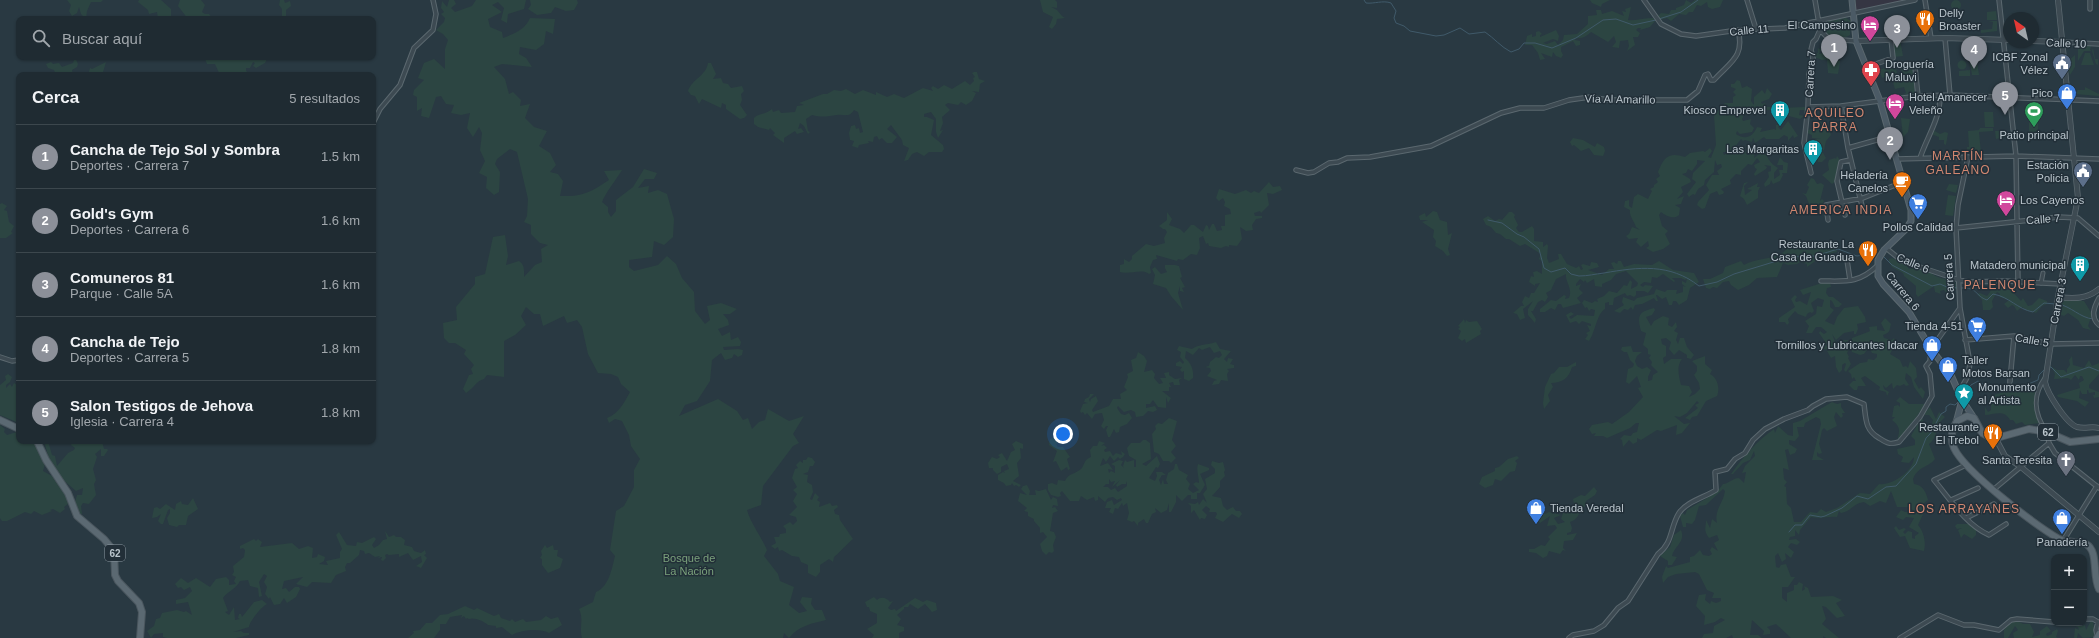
<!DOCTYPE html>
<html lang="es">
<meta charset="utf-8">
<style>
:root{--surface:#1f2b32;--page:#27333a;--text:#f1f3f6;--muted:#a1a7ac;--line:#3c474d;--accent:#8c9099}
body{margin:0;font-family:Arial,sans-serif;background:var(--page);color:var(--text)}
.controls{position:absolute;right:12px;bottom:12px;display:grid;overflow:hidden;border-radius:8px;box-shadow:0 1px 3px #0004}
.controls button{width:36px;height:36px;display:grid;place-items:center;padding:0;border:0;border-bottom:1px solid var(--line);background:var(--surface);color:var(--text);font:20px sans-serif}
.compass{position:absolute;left:2003px;top:12px;width:36px;height:36px;border-radius:50%;background:var(--surface);box-shadow:0 1px 3px #0004;rotate:326deg}
.you{position:absolute;left:1063px;top:434px;width:14px;height:14px;margin:-10px;border:3px solid #fff;border-radius:50%;background:#1a73e8;box-shadow:0 0 0 6px #1a73e833}
.badge{display:grid;place-items:center;width:26px;height:26px;border-radius:50%;background:var(--accent);color:#fff;font-size:13px;font-weight:700}
.pin{position:absolute;translate:-50% -33px;filter:drop-shadow(0 1px 2px #0008)}
.pin::after{content:'';position:absolute;top:21px;width:14px;height:12px;background:inherit;clip-path:polygon(0 0,100% 0,50% 100%)}
.list{margin:0;padding:0;list-style:none}
h2{display:flex;justify-content:space-between;align-items:center;height:52px;margin:0;padding:0 16px;font-size:17px}
h2 small{font-size:13px;font-weight:400;color:var(--muted)}
.list li{display:grid;grid-template-columns:26px 1fr auto;gap:12px;align-items:center;box-sizing:border-box;height:64px;padding:0 16px;border-top:1px solid var(--line)}
.list b{display:block;font-size:15px;white-space:nowrap}
.list p{margin:0;font-size:13px;white-space:nowrap;color:var(--muted)}
.list em{font-size:13px;font-style:normal;color:var(--muted)}
.icon{flex:none;width:22px;height:22px;fill:none;stroke:currentColor;stroke-width:2;stroke-linecap:round;stroke-linejoin:round}
.map{position:relative;flex:none;width:2099px;height:638px;overflow:hidden}
.search{position:absolute;background:var(--surface);box-shadow:0 1px 3px #0004;left:16px;top:16px;width:360px;height:44px;display:flex;align-items:center;gap:10px;box-sizing:border-box;padding:0 14px;border-radius:8px;color:var(--muted);font-size:15px}
.panel{position:absolute;background:var(--surface);box-shadow:0 1px 3px #0004;left:16px;top:72px;width:360px;height:372px;border-radius:8px}
.map>svg:first-child{display:block}
</style>
<div class="map">
<svg width="2099" height="638" viewBox="0 0 2099 638">
<rect width="100%" height="100%" fill="#293942"/>
<path fill="#353643" d="M1856,0H1906L1856,10Z"/>
<path fill="#2c4542" fill-rule="evenodd" d="M67,0H103L101,2H91L87,11L86,19L81,14L79,7L77,13L72,16L69,11L71,5Z
M139,0H161L171,9V16L174,19H158L157,12L149,14L148,10L138,2Z
M180,0H201L205,5L202,12L205,14H209L213,19H188L178,6Z
M280,0H284L285,3L290,1L291,6L286,10V19H282V9L279,5Z
M449,0H454L456,4L451,8L455,12L472,6L476,0H526L524,9L508,14L507,23L501,20L504,8L498,2L492,5L502,12L488,19L490,27L502,32L503,38C515,33 525,30 530,18L555,19L553,34L546,31L544,44L536,50L520,47L519,54L526,58L532,67L502,64L494,67L505,79L509,94L513,92L521,100L520,106L530,104L525,118L534,127L547,131L539,146L550,153L556,165L550,172L558,174L563,181L560,196C582,197 591,192 609,180L604,171L622,170C616,180 606,192 602,202L608,207V212L611,217L616,211V200L633,187L644,169L657,173L654,179H645L638,188L649,186L648,193L658,190L667,194L674,219L673,237L664,245L654,241L652,257L629,260V267L634,271L658,265L667,256L676,264L682,278L694,292L695,311L705,324L710,320L707,306L721,303L737,309L730,314H723L728,320L729,325L718,329L722,336L730,332L731,340L738,337L741,342L740,346L723,347L724,350L738,349L743,350L742,355L738,357L734,354L732,358L725,360L721,353L712,360L710,381L697,401L685,405L679,416L718,399L737,411L743,420L748,418L752,429L759,422L765,420L768,409L789,421L804,416L793,434L799,443L793,446L763,486L761,505L747,510C751,524 761,536 767,550L764,556L778,574L780,581L794,587L789,605L799,613L807,611L800,602L802,597L812,598L811,604L815,610H822L826,620C813,623 798,626 789,638L784,633L783,638H582C579,628 584,619 579,609L593,602L596,592C609,587 612,568 615,556L610,550L616,511L624,506L634,487V470L640,459L631,446L629,435L622,421L615,419L609,423L607,418C619,413 624,403 630,392L621,384L618,377L611,374L598,373L588,354L582,327L577,320L567,323L564,316L543,326L540,314H534L526,307L521,316L526,325L515,335L504,341V377L487,375L484,379C476,381 474,388 466,393L463,389L469,375L473,374L471,369L474,365L464,354L466,350L455,343H449L444,338L443,323L457,320L456,307L475,284V277L485,274L493,237L505,235L508,256L506,265L519,261C525,265 524,270 524,277L535,265L542,262L541,249L548,245L540,243L531,234V225L524,222L527,216L528,199L517,152L510,149L497,159L495,164L500,172L499,192L494,195L486,188L487,177L479,173L485,161L480,150L482,133L479,127L473,137L467,128L470,113L461,115L451,113L454,105L446,104L441,96L436,97L429,118L421,116L422,108L417,111V97L413,95L414,90L424,80L418,78L424,63L434,59L445,69V49L448,40L443,34L436,30L444,22L445,18L441,14L444,12L441,8L442,1L447,7Z
M530,0H577L578,3L574,10L566,11L555,7L551,13L537,15L528,9L531,5Z
M1040,0H1055L1057,2V8L1051,7L1057,10L1062,16L1065,18L1057,19L1056,24L1052,29L1049,27L1053,17L1043,12Z
M1590,0H1610L1602,4L1601,7L1592,3Z
M1686,0L1691,3L1695,0H1723L1720,7L1712,9L1708,7L1707,2L1701,6L1697,5L1693,12H1689L1686,15L1679,14L1671,21L1667,18L1658,20L1657,17L1661,13L1669,14L1671,10H1676V8L1684,5Z
M1951 5a5 5 0 1 1 10 0a5 5 0 1 1-10 0Z
M1631,7L1628,20C1637,21 1644,18 1653,18L1655,21L1650,27L1640,30L1641,28H1638L1636,30L1640,33L1638,37H1633L1635,45L1627,51L1629,46L1628,40L1620,41L1619,48L1612,47L1616,42L1614,36L1608,42L1591,32C1587,36 1582,39 1575,38V40L1580,41V45L1576,46L1573,41L1561,47V51L1563,55L1561,58L1556,56L1553,52L1552,57L1541,53L1545,59L1540,60L1538,53L1532,45H1525L1527,36L1532,34V37L1536,36V32L1539,31L1542,34L1540,35V37L1556,30L1559,36L1558,41L1553,39L1543,43L1547,44L1555,41L1558,45L1563,40L1564,35L1577,34L1588,24V16L1597,15L1596,10H1601L1602,14L1612,11L1624,16L1622,11L1626,12L1625,9Z
M1996,11L1997,20H1987V12Z
M1846,18L1851,21L1850,35C1839,42 1825,38 1821,26L1824,21Z
M1988,21H1997V31L1981,33V30L1992,29L1993,22Z
M1892,40H1900L1903,56L1894,57Z
M2078,45L2091,46L2090,50L2092,51L2093,48L2095,59H2098V65L2096,64L2092,51H2084L2078,61Z
M1818,48L1821,50L1819,54L1828,52V56L1831,60L1840,61L1838,74L1828,73L1827,59L1822,60L1815,57L1814,53H1818Z
M2085,53H2090L2094,65H2081Z
M2075,55V67L2070,75L2067,62Z
M70,57H75L78,64L77,67L72,70L73,75H56L54,70L48,68L46,64L51,62L53,64L59,63L62,67L73,63L74,60Z
M201,57H268L265,63L256,68L253,66L255,63L253,62L250,68H246V71L251,75H220L215,64H207L205,59Z
M1957.5 65a4.5 4.5 0 1 1 9 0a4.5 4.5 0 1 1-9 0Z
M106,62L103,72L98,75H88L90,68L92,69Z
M1977,62L1979,75H1972L1970,63Z
M708,63H711L716,74L713,79L721,78L723,83L728,84L731,88L742,86L744,91L741,94L742,100L740,105L747,115L744,118L740,119L726,109V105L722,103L721,108L702,99L699,104L695,96L691,95L688,91C692,79 706,76 708,63Z
M1895,64L1897,73L1882,78L1879,70Z
M1913,65L1915,93L1901,95L1906,93L1904,87L1895,89L1891,76L1902,72L1901,67Z
M1970,70V76H1959V71Z
M974,72H977L979,79L985,81L980,84L979,92L972,91L976,93L972,101L966,105L961,102L958,105L948,103L945,105L950,110L942,117L943,123L940,131L943,130L938,138L936,132V119L931,112L924,114V117H927L934,120L931,135L943,145L944,149L942,152H929L924,156L917,152L912,154L908,160L904,161L909,148L903,145L902,140L891,125L887,129L897,137L892,143H887L882,138L879,140L877,136L874,137L873,142L868,141L869,143L859,145L858,148L852,146L854,141L850,140L849,133L851,126L855,125L856,129L859,128L860,133L863,132L858,112L854,110C849,118 845,114 837,115C828,116 823,118 812,115L806,119L808,131L810,132L808,134L804,126L800,123L798,129L801,128L804,132L797,134L795,131L784,138V143L773,135L775,133L770,128L769,130L758,127L754,124V118C759,113 765,115 772,109L773,112L779,110L781,113L795,112L797,106L804,105L799,103L823,94H827L834,90L841,91L846,89L855,94L863,90L876,95V92L887,97L894,94L904,98L923,88L933,91L931,88L933,86L938,89L944,85L952,89L965,81L970,85L974,81L973,78L975,77L972,73Z
M1737,80L1740,81L1742,88L1747,86L1752,89L1751,101L1754,105V97L1762,90L1765,94L1767,88L1772,94L1769,99L1761,102L1762,104L1765,103L1767,107H1772L1774,102L1778,103L1777,108L1806,107L1805,112L1804,110H1800L1799,115L1804,116L1800,119L1789,116V109L1762,110L1758,106L1752,112L1746,110L1742,119L1743,121L1751,119L1750,124L1754,128L1752,132L1740,134L1737,131L1736,134C1746,141 1753,136 1757,127L1762,128L1760,132L1774,129L1776,130V125H1780L1778,127L1781,130L1788,121L1798,136L1794,138L1793,135L1788,141V137L1784,135L1779,139H1766L1764,137L1755,143L1753,138L1752,142L1745,140L1743,141L1741,139C1736,145 1732,153 1723,152L1724,155L1732,151L1740,153L1745,149L1746,154L1749,155L1752,147L1755,151L1754,158L1760,153L1759,151L1764,148C1767,157 1769,163 1778,168L1774,173V179L1780,175L1779,170H1783V165H1777L1780,157L1784,162L1788,163L1787,173H1782L1783,175L1780,181L1773,184L1771,180L1770,184L1765,187L1764,184L1769,177L1768,172L1771,171V166L1764,165L1767,167L1766,169L1755,176L1754,174L1757,169L1755,168L1754,165L1760,162L1757,158L1752,165L1748,164L1741,171V175L1736,174L1730,180L1731,184L1721,189L1724,192L1723,194L1719,195L1717,191L1710,194L1705,208L1702,209L1697,205L1698,202L1709,190L1706,185L1712,175H1719L1717,171L1722,167L1721,164L1717,165L1715,160L1714,172L1705,180L1704,185L1698,189L1695,195L1693,194L1689,197L1687,194L1696,182L1692,179L1693,173L1705,161L1697,160V164L1692,171L1688,169L1686,173L1682,174L1690,179L1691,182L1681,187L1683,192L1677,199L1684,196L1681,204L1675,205L1680,208L1679,215C1674,220 1666,216 1661,212L1659,215L1662,226L1668,231L1665,234L1670,244L1663,249L1653,252L1646,248L1649,246L1648,241L1641,247L1636,242L1638,238L1629,239L1626,236L1629,234L1632,227L1640,230L1636,227C1634,221 1629,216 1630,210L1624,207L1625,201L1629,200V206L1632,208L1634,197L1638,194L1648,199L1652,191L1650,189L1654,187V185L1658,182L1656,179L1660,176L1658,172C1664,156 1670,152 1685,157L1690,153L1703,151L1705,152L1710,148L1712,151L1708,157L1711,158L1716,145L1714,115L1725,103H1733V97L1736,95L1733,92L1736,89L1731,87V84H1734Z
M2085,87L2099,94V96L2075,94L2078,90H2085Z
M1984,112H1993L1994,127H1985Z
M1819,118L1824,127L1829,129L1831,135L1826,141L1824,150L1822,151L1826,158L1822,162H1818L1813,151H1809L1815,139H1821L1812,138V135L1807,133V130L1820,128L1816,125Z
M1901,118L1910,119L1908,132L1903,137Z
M2029,120H2038V136H2029Z
M1980,128H1993V131L1979,132L1981,153H1967V147H1969L1968,131L1979,130Z
M1933,130L1940,134L1945,132L1948,133L1946,145L1944,144V140H1939V137L1931,134Z
M1995,131H2005L2006,137L1996,139Z
M1573,138L1583,140L1595,147L1597,143L1604,147L1605,151L1603,156L1594,155L1589,148L1581,151L1574,145L1572,146L1570,142Z
M1837,156L1841,162L1836,181L1832,184L1822,175L1829,170L1828,164L1829,160L1835,158L1836,159Z
M1811,178L1814,179L1817,184L1821,183L1824,185L1820,201L1822,199L1824,201L1820,209H1811L1806,196L1802,193L1806,194L1809,187L1807,185Z
M1269,182L1273,187L1280,186L1282,190L1273,194L1267,193L1269,205L1261,213L1260,211L1254,213L1255,216H1262V218L1256,219L1252,225L1253,230L1246,231L1240,227L1242,239L1237,246L1229,245V247L1226,246L1221,248L1209,246L1208,243L1206,244L1203,236L1199,238L1200,248L1197,255L1191,254L1183,260L1178,259L1177,261L1156,255L1157,259L1153,260L1150,267L1151,273L1149,274C1142,268 1129,275 1120,272V265L1124,264V259L1129,262L1132,259V256L1146,244L1154,246L1165,243L1164,238L1167,232L1165,229H1163L1159,226L1167,220V212L1172,219L1169,225L1180,229L1184,233L1191,225H1194L1203,232L1206,225L1208,226L1209,230L1212,224H1214L1217,231L1222,230L1221,226H1225V215L1231,214L1230,209L1224,206L1225,202L1223,198L1219,201L1216,198L1219,189L1235,194L1246,190L1251,193L1254,191L1259,193Z
M1748,182L1744,186L1745,195L1752,190L1747,189L1758,183L1757,187H1760L1758,191V198L1747,205L1744,199L1740,196L1744,183Z
M1949,184L1958,185L1956,193L1946,190Z
M1948,195L1956,196L1953,216L1945,215Z
M2,203L7,206L4,210L7,211L9,222L14,226L11,232L13,233L6,238H0V204Z
M1433,211L1437,212L1440,220L1447,222L1448,235L1452,233L1448,249L1450,255L1447,256L1443,251L1435,246L1436,241L1433,237L1434,230L1422,222L1428,220H1420L1419,216L1425,213L1426,217Z
M1509,212H1512L1515,215L1514,217L1518,225L1516,228L1519,232H1522L1532,226L1534,229V241L1543,242V247L1547,244L1548,246L1547,258L1549,263L1559,259L1558,254H1561L1567,264L1576,268L1579,266L1581,270L1583,269L1581,265L1583,264L1590,266L1591,262L1597,263L1599,267L1588,270L1602,275L1609,269H1614L1611,263L1614,262L1617,264L1618,261H1621L1624,267L1634,264L1652,265L1659,261L1673,270L1694,273L1699,282L1690,288L1687,300L1679,305L1676,301H1673L1672,305H1669L1666,297L1662,299L1657,295H1656L1658,301H1656L1654,298L1642,304L1635,305L1633,310L1631,307L1628,310L1624,309L1620,313L1614,311L1624,305L1622,302L1623,297L1634,301L1637,298L1654,294L1656,289L1665,292L1667,290H1677L1676,294L1683,292V286L1686,287L1682,284V281L1686,283L1687,278L1685,280L1681,278H1672L1675,281L1674,282L1663,274L1657,278L1652,277L1651,283L1644,282L1640,285L1643,287L1645,285L1653,286L1648,293L1644,291H1636V295L1634,297L1630,295L1627,296L1625,293L1614,298L1613,305H1609V302L1605,303V309C1597,313 1595,333 1589,341L1585,339L1588,335L1586,333L1590,331L1587,325L1591,326V324L1582,321L1579,324L1576,321L1570,323L1566,315L1571,312L1574,314L1569,317L1571,319L1577,315L1594,316L1595,310L1591,309L1589,311L1587,307L1585,308L1582,303L1584,300L1592,303L1595,301L1598,302L1597,299L1604,296L1609,291L1617,293L1624,285L1627,286L1630,280L1632,282L1631,289L1637,286L1638,283L1626,271L1616,274L1611,280L1602,284V287L1595,286L1594,279L1587,283L1585,280L1584,282L1580,279L1576,284V286L1581,284L1579,289L1583,293L1577,298L1581,303L1563,308L1561,304H1558L1555,310L1551,308L1545,312H1540V309L1551,300L1556,301L1564,295L1566,296L1565,299L1569,298C1573,288 1565,282 1566,274L1556,279L1551,290L1546,293L1548,297L1545,302L1542,300L1538,302L1533,311H1531L1536,319L1535,323L1528,315V309L1533,301L1523,309L1525,318L1520,320L1517,314L1513,313L1521,306H1524L1522,302L1525,296L1529,298L1531,293H1539H1534L1540,283L1535,284V286L1529,282L1531,276L1534,277L1533,272L1537,271L1542,274V261L1539,259L1541,254L1525,244L1520,246L1509,239H1506L1500,234L1496,233L1491,227L1486,225L1483,219L1488,216L1495,221L1499,219L1502,220Z
M1830,244L1836,246L1837,252L1824,255L1807,267V264L1800,262L1797,264L1788,265L1783,263L1777,277L1757,278L1749,285L1738,290L1731,285L1729,281L1723,282L1717,288L1713,287L1710,289L1706,288L1703,279H1710L1723,273L1725,267L1741,261L1744,265C1757,257 1780,260 1787,248L1808,250L1822,246L1824,248Z
M1892,258L1906,264L1909,269L1914,267L1925,272H1930C1935,278 1947,279 1955,282L1957,289L1947,293L1944,290L1940,291L1941,294L1935,292L1934,286L1918,297L1916,294V286L1904,276L1903,273L1892,267L1889,262V259Z
M1165,265H1175L1179,266L1182,277L1180,278L1185,287L1182,288L1184,292L1180,291V286L1178,293L1183,310L1171,296L1166,288L1153,284L1155,275L1152,269L1155,267L1161,274L1167,272L1165,268Z
M1825,282H1830L1831,287L1827,288L1826,293L1829,297H1833L1842,304L1839,307H1835L1832,301L1830,300V307L1834,310L1825,321L1834,325L1837,317L1844,308L1858,306L1865,317L1866,322L1857,324L1858,329L1856,334H1854V331L1844,333L1836,340L1832,334L1838,349L1844,340H1848L1847,345H1850L1852,342V338L1868,332L1870,331L1869,327L1877,326V330L1885,331L1881,323L1885,318L1891,324C1889,331 1891,332 1883,335L1884,338L1892,340L1894,338L1896,342L1890,354L1900,360L1903,367L1906,366L1908,368L1910,361L1916,368L1917,377L1914,380L1919,389L1921,387L1925,392L1923,399L1914,387L1911,377L1906,373L1905,379L1909,385L1906,386L1904,384L1900,386L1897,385L1893,389L1892,383L1886,388L1883,385L1884,389L1889,392L1887,396L1886,392L1879,390L1880,387L1865,376L1861,378L1866,386H1858L1857,390H1854L1849,385L1853,381H1856L1854,377L1852,379L1851,374L1848,371L1860,363L1867,362L1868,359L1874,360L1877,357V354L1872,353L1869,347L1864,354L1860,355L1852,352L1850,347L1847,353L1849,357L1848,358L1851,364L1846,372L1844,370L1846,364L1845,363L1842,365V370L1839,373L1836,367L1835,356L1831,358L1827,351L1829,350L1824,349L1825,345L1828,346L1819,333L1820,331L1824,334L1827,332L1821,327H1816L1812,333H1806L1809,326L1805,321L1816,314L1817,306L1822,307L1824,300L1818,298L1811,303L1814,311L1812,313L1810,312L1807,314L1806,317L1798,314L1795,311L1788,319L1789,323L1787,325L1785,322H1779V318L1795,307L1791,299L1795,295L1797,297L1795,300L1796,302L1800,301L1807,305L1811,292L1803,295L1800,290Z
M1997,283L2004,290H2011L2021,301L2023,298L2028,306L2032,305L2039,298L2047,301V304L2042,306L2036,313L2029,310L2028,311L2022,307L2017,311L2014,306L2012,305L2008,308L2004,304L2009,300L2000,297V294L1997,292L1992,301L1993,307L1990,310H1983L1982,300L1977,294L1980,293L1987,296L1990,292L1992,285L1993,289L1996,288Z
M2068,299L2084,301L2092,314L2088,326L2091,330L2083,328L2078,320L2068,313L2064,316L2058,314L2060,301Z
M1654,308L1655,310L1652,315L1646,317L1651,326L1654,321L1663,316L1669,318L1668,325L1672,327L1676,322L1677,327L1674,331L1678,333L1676,340L1678,344L1680,338H1684L1687,347L1694,355L1691,359L1687,358V355L1679,350L1674,355L1669,349L1671,342L1666,338L1661,339L1662,344L1666,346V356L1663,358L1664,364L1671,359H1682C1676,366 1679,377 1681,385L1689,386L1692,392L1689,397L1695,394L1700,389L1699,383L1694,375L1697,371V366L1692,361L1705,356V364L1712,370L1710,374C1718,378 1720,389 1717,396L1706,401L1697,416L1692,417L1690,420L1685,418L1698,408L1695,405L1699,403L1697,401L1687,413L1680,417L1674,416L1684,424L1690,423L1682,433L1676,435L1677,425L1661,431L1657,430L1641,440L1637,438V442L1633,444L1629,440L1623,447L1622,440L1620,439L1624,435L1631,436L1633,433L1637,432L1639,423H1636L1630,428L1607,438L1603,436H1594L1596,433L1592,434L1589,429L1592,425L1608,422L1612,424L1629,412L1643,397L1638,388L1641,387L1637,376L1629,384L1626,382L1628,369L1633,367L1634,364L1630,360L1627,352H1624L1621,350L1622,347L1631,346L1633,352H1642L1637,356L1635,361L1637,366L1642,369L1647,367L1651,370L1648,377V381L1652,380L1653,375L1658,372L1651,365L1652,362L1649,358L1651,355L1648,354V349L1643,345L1646,333L1641,331C1637,316 1638,312 1654,308Z
M1464,319L1465,323L1466,320L1469,322L1477,321L1482,329L1480,331L1481,334L1466,343L1465,339L1462,341L1458,338L1461,331L1458,329L1460,327L1458,326Z
M1216,342L1220,349L1231,351L1224,359L1227,362L1228,358L1233,359L1230,364L1234,365V368L1227,369L1229,371L1227,374L1228,381L1221,380L1219,384L1212,385L1214,381L1217,380L1207,376L1211,371L1210,368L1205,367L1209,366L1210,362L1216,357L1219,358L1222,355L1220,351L1214,353L1210,347L1202,350L1199,348L1193,355L1186,351L1185,358C1191,363 1194,370 1193,378L1189,381L1184,379V371L1182,372L1180,370L1182,367L1176,366V363L1180,361L1183,364L1184,362L1180,357L1181,352L1177,350L1179,346L1192,349C1198,344 1208,345 1216,342Z
M1138,352L1144,356L1147,361L1144,372L1152,370L1155,374L1154,378L1159,384L1163,383L1160,378H1166L1164,373L1169,372V375L1175,379L1182,378L1179,380L1180,385H1174L1173,382L1169,383L1171,387H1169V391H1162L1171,398L1168,403L1166,397V408L1158,407L1153,400L1150,404H1146V408L1155,406L1157,410L1153,412L1148,411L1143,416L1136,417L1135,412L1131,410L1124,412L1118,406L1117,408L1121,414L1125,415L1129,413L1132,418L1127,424L1120,427L1119,432L1116,433L1114,429L1110,437H1108L1106,430L1108,426H1106L1104,429L1101,426L1104,420L1102,413L1095,414L1092,419L1087,413L1085,415L1083,412L1081,413L1080,411L1083,404L1088,403L1084,402L1085,399L1089,397L1090,394H1094L1089,399L1090,402L1091,399L1096,396L1098,401L1092,410L1093,412L1109,406L1113,399H1121L1120,394L1127,390L1124,387L1128,377L1127,374L1133,371L1131,360L1136,358Z
M2072,356L2073,365L2084,368L2089,360L2092,366L2099,363V374L2089,385V388L2099,392V397L2094,398L2093,395H2095V392L2089,393L2088,390H2087V394H2082L2080,390L2079,398L2089,402L2085,407L2077,401L2058,397L2057,395L2080,388L2079,383L2084,380L2082,376H2080L2079,380L2075,375L2071,380L2068,378L2054,379L2055,374L2052,367L2057,370H2064L2067,373V369L2070,365L2069,360Z
M1576,362V366L1572,367C1569,378 1562,383 1551,383L1553,387L1548,395L1550,401L1544,409L1543,403L1545,387L1551,374L1554,373L1559,367H1567Z
M8,374L12,377L10,382L6,385V388L10,384L12,387L14,383L19,386V423L0,415V385L6,380L5,376Z
M2033,384L2036,385L2034,407L2040,423L2025,425L2022,422L2016,424L2013,420H2010C2004,409 1994,415 1985,415V407L1988,412L1991,410V405L1994,402L1991,396L2006,391L2021,389L2028,385L2030,387Z
M1900,397L1909,404H1925L1897,446C1896,439 1902,431 1897,425C1896,423 1894,422 1892,420L1895,417H1892L1894,406L1898,405L1900,407V403L1896,401Z
M1832,402L1837,404L1841,403V407L1845,413H1842L1843,416L1841,418L1836,412L1834,417L1837,426L1827,431L1824,428L1822,430L1819,444L1822,453L1819,454L1817,452V456L1824,460H1812L1821,424L1820,419L1816,417L1805,423L1804,427H1797L1799,436L1795,441L1789,440V444L1797,449L1795,453L1790,455L1788,449L1785,450L1789,470L1783,468L1784,479L1787,482L1784,486L1786,487L1787,504L1791,508L1794,522H1801L1810,512L1817,513L1821,509L1826,512L1837,508L1860,493L1870,494L1879,484C1892,486 1914,471 1914,457L1909,463L1901,462L1903,457L1898,454L1897,449L1915,445V440L1911,436L1920,420L1923,419L1924,425L1932,424L1933,420L1929,415H1925V413L1930,407L1936,419L1939,412L1945,417L1938,424C1938,431 1934,441 1929,444L1935,459C1928,468 1918,466 1913,479L1914,484C1923,485 1926,492 1928,500L1923,504L1925,510L1918,525C1924,532 1926,542 1924,551L1910,548L1905,536L1900,537L1894,528L1896,526L1899,530L1904,528L1906,529L1903,532L1905,534L1908,531L1912,532V538L1915,539V536L1919,533L1909,527L1914,518L1906,517L1903,520L1896,517L1901,510L1905,512H1916L1908,507H1897L1891,491L1886,503L1880,501L1870,506L1864,502C1854,503 1850,512 1841,513L1839,511L1837,517C1828,516 1821,519 1811,517L1800,530L1799,535L1795,530V536L1790,537L1789,540L1796,539L1800,542L1797,545L1791,543L1788,547L1794,552L1791,558L1785,553L1786,559L1782,562L1778,553L1775,556L1776,567L1779,568L1781,565L1786,564L1791,577H1795L1788,587H1782V598L1787,602V593L1794,590V585H1797L1799,582L1803,584L1802,591L1805,589L1804,586L1808,588L1811,597L1833,596L1842,600L1836,603L1845,616L1837,618L1826,607L1822,606L1826,619L1822,624L1839,638H1826L1823,636V638H1791L1776,624L1767,627L1770,630V634L1763,635L1764,631L1752,620L1750,635H1758L1762,638H1733L1732,635L1726,638H1702L1704,634L1713,633L1714,626L1725,620L1721,618L1715,622L1704,625L1705,616L1696,606L1699,595L1706,594L1705,600L1710,604L1711,601L1716,603L1721,601V598H1712L1714,593L1707,590L1699,574L1695,572L1676,574L1668,577L1663,583L1662,577L1666,566L1668,568L1690,562V557L1694,556L1700,550L1703,555L1709,556L1712,554L1710,550L1712,547L1718,551L1714,543L1719,540L1717,535L1709,538C1703,530 1706,528 1706,520L1710,528L1712,519L1717,523C1714,510 1723,504 1725,491L1723,489L1706,505L1699,506L1695,520L1692,524L1686,523V527H1683L1680,516L1683,513L1685,515L1687,510L1717,492L1723,484C1729,484 1732,478 1739,478L1744,483L1746,472L1742,473L1745,466L1755,456L1754,451L1750,460L1743,463L1733,474H1731C1743,457 1758,440 1774,429L1775,433L1778,426L1788,435L1793,436V423L1800,421Z
M1169,418L1177,421L1172,440L1176,446L1171,452L1176,458L1171,463L1169,461H1163L1159,454L1154,452L1152,434L1156,429L1155,426L1158,423L1162,424Z
M0,425L5,429L4,432L7,435L17,432L19,441H37L45,464L43,471L52,476L68,499L69,503L64,507L65,509L60,513L53,509L50,510L52,511L42,515L34,511L31,514L25,512L7,521H2L0,518Z
M1056,437L1058,443L1056,444L1058,447H1063L1070,457L1067,459L1070,469L1068,470L1067,467L1061,471L1056,461L1053,462L1057,451L1049,445L1050,439Z
M1143,440H1146L1150,443L1151,459L1142,464L1146,466L1157,456L1160,464L1158,468L1156,467L1149,478L1155,481L1157,476L1156,472H1162L1166,475H1162L1159,480L1161,485L1163,479L1164,484H1168L1166,480L1168,473L1174,469L1175,464H1177L1179,470L1188,475L1186,479L1190,484L1188,489L1193,493L1199,490L1193,484L1196,482L1199,483C1199,478 1196,470 1198,464L1209,468V470L1200,474L1205,485L1200,493H1197V499H1191V495H1188L1182,501L1176,495V502L1171,512H1169V503L1167,510L1161,513L1155,508L1156,512L1152,514L1148,523H1146L1144,519L1138,523V526L1134,521L1132,522L1127,520L1129,513L1127,503L1123,506L1122,503L1118,509L1115,508L1113,514L1109,512L1111,508H1105L1107,502L1112,500L1114,505L1122,500L1121,498L1117,500L1113,497L1108,498L1105,502L1098,496V500L1095,501L1094,497L1087,500L1081,496L1079,501H1070L1062,491L1060,493L1061,496L1058,497L1051,495L1048,490V484L1052,483L1057,485L1058,480L1065,481C1068,473 1076,474 1081,469C1085,465 1083,460 1091,457L1090,450L1093,446H1097L1099,441L1105,443L1101,446L1104,445L1107,448L1104,450L1105,452L1110,451L1113,456L1116,453L1122,455L1121,451L1125,454L1123,457L1120,459L1118,457L1114,461L1110,456L1106,462L1103,458L1100,466L1108,463L1113,470L1108,469L1109,473L1111,471L1115,473V466L1111,464L1119,460L1123,461L1121,465L1124,468L1123,466L1125,460L1127,462L1134,460V467H1136V460L1129,456L1127,448L1131,443H1140ZM1109,479L1111,482L1115,481L1112,487L1120,480L1116,485L1117,487L1122,484H1126L1127,481V486L1118,492L1115,488L1111,490L1108,487H1103L1106,484H1109Z
M44,441H48L52,455L55,456L57,466L68,453L74,450L75,448L71,445L73,441H102L104,449H107L108,450L104,456H101V449L95,454L97,457L93,469L96,480L94,484L96,495L89,504L83,503L81,506L82,514H80L75,502L77,495H82L83,488L76,491L62,479L49,459Z
M1016,441L1023,444V449L1020,448L1021,458L1017,463L1019,476L1013,481L1021,485L1019,487L1016,485L1014,486L1012,483L1011,485L1006,486L1004,483L998,480V475L1003,472L1005,473L1004,471L1009,469L1007,464L1001,467V472L997,474L993,470V468H989L988,463L992,457L997,459L1000,457L998,455L1002,453L1007,461L1011,452L1015,450L1012,444Z
M1517,456L1519,458L1515,461L1517,463L1515,471L1510,472L1501,481L1495,479L1493,485L1485,488L1479,484L1482,477L1495,471V468L1499,467L1508,459Z
M808,457L812,458L815,462L813,466H810L808,472L803,474L808,475L807,482L812,485L813,492L810,499L812,500L815,493L819,497L817,500L820,502L819,507L830,503L832,506L837,505L838,507L834,510L835,514L839,515L840,520L853,539C848,543 837,555 834,557L833,562L829,559L820,565V572L816,577L808,573V565L801,562L799,557L792,556L782,550L779,551L778,547L775,549L771,546L776,543L774,537H779L780,534L786,533V529L783,526L790,522L793,525L797,521L796,517L789,515L797,507L793,501L797,494L793,490L797,487L792,478L795,469L798,468L796,465L800,461L803,463V460H806Z
M1212,461L1219,463L1223,462L1225,470L1224,472L1225,476L1220,481V487L1212,496L1221,498L1223,506L1227,510L1233,507L1236,511H1240L1242,514L1239,518L1232,514L1223,522L1215,518L1217,514L1216,512H1209L1210,509L1206,506L1202,510L1207,515L1205,519L1201,518L1200,520L1194,510L1191,513V506L1188,503L1195,504L1198,502L1199,505L1203,499L1207,503L1203,494L1207,489L1205,479L1215,473V469L1211,465Z
M1027,485L1030,491L1029,495H1036L1035,490L1039,491L1046,489L1051,500L1053,497L1057,499L1058,506L1053,505L1052,508L1055,507L1058,511L1053,513L1050,531L1054,532L1056,537L1053,545L1054,551L1052,553L1049,552L1046,555L1042,551L1040,544L1047,537L1043,532L1040,533V528L1034,521V519L1028,516V512L1024,511L1027,508L1018,501L1020,493L1027,495L1021,489L1023,486Z
M1594,487L1597,491L1595,495L1586,501L1585,507L1580,508C1580,514 1577,520 1570,522L1572,528L1571,532L1567,533V535L1577,533L1573,540L1564,541L1563,548L1566,551L1563,550L1560,554L1549,551L1547,556L1543,558L1536,553L1529,552V549H1534L1541,545L1545,546L1550,539L1548,537L1557,528L1555,525L1547,526L1550,516L1540,523L1534,516L1544,513L1545,514L1549,512L1561,515L1554,518L1558,524L1565,522L1561,519L1563,513L1575,508L1573,499L1581,495L1585,496Z
M193,498L198,509L188,516L186,525H179L177,527L169,525L167,518L170,513V509L168,510L163,524H161L158,521L161,514L157,517L152,518L154,508L157,507L160,509L166,504L175,510L176,504L181,501L182,504L188,505Z
M1957,524H1973L1976,529V535L1972,539L1964,534L1961,538L1958,530L1962,528L1957,529L1955,526Z
M1681,530C1686,542 1674,546 1672,556L1677,557L1672,565H1668V561L1660,556L1670,547L1674,535Z
M385,531L389,537L394,535L396,537H401L405,540L404,545L412,547L414,551L421,553L425,550L426,554L424,555L427,558L421,568L416,566L422,562L421,556L413,560L408,553L399,557V554L389,555L387,554L385,555L386,558L383,561L381,560L382,557L378,558L380,556L375,557L369,553L365,554L364,551L360,550L359,555L350,563H347L345,567L346,571L336,575L331,583L312,582L307,587L296,584L303,577L284,581L282,589L286,588L289,592L295,587H299L300,589L296,597L287,603L284,598L280,604L274,605L270,597L269,599L265,594L267,587L264,582L267,576L264,574L259,582L262,596L259,597L258,588L250,586L248,580L240,581C236,589 228,591 223,598L228,611L225,612L229,615L234,607L235,620L240,619L238,618L239,614H241L242,617L254,602L262,600L267,604C262,606 249,622 249,627L233,632L241,631L244,633H249V635L236,638H167L163,637V633L154,634L151,638L147,631L154,626L156,619L160,618L162,613L177,610L184,612L186,611L192,615L188,602L176,604V600L185,598L192,591L190,587L184,590L181,587L178,588L175,584L181,578L188,583L196,578L210,587L216,579L226,577L229,580V585L236,584L234,581L236,577L232,575L234,572L233,566L244,557L245,550L243,548L240,549V546L254,539L256,541L258,539L262,542L260,547L292,543L299,549L308,546L313,548L312,558L317,557L318,554L325,557L324,561L319,564L328,565L326,561L340,558V552L342,549L336,535L339,532L347,545L356,546L357,542L362,543L374,537L376,539L372,545L374,548L379,545L383,540L387,539Z
M545,545L547,548L553,545L554,550H558L557,556L563,559L560,568L548,573L542,565V559L540,558L542,555L541,551Z
M874,597L877,600C881,596 887,598 890,602L893,601L888,608L891,610L895,609L896,611L915,598L923,602L927,600L936,603L937,610L932,612L925,604L918,609L910,604L908,607H904V609L897,615L901,619L897,625L904,627V631L899,633V638H872L874,635L867,629L877,623V614L870,611L869,607H867L865,602Z
M465,606L474,610L477,608L494,616L499,614L501,618L510,621L512,619L515,622L523,619L526,622L541,620L546,616L551,619L558,617L562,625L549,633C539,628 522,630 512,635L502,627L496,628V626L488,625C484,621 474,617 469,619L467,618L466,619L464,616L461,618L462,615L450,617L446,624H440V630L434,638H408L414,633L413,631L420,630L426,623H432L440,615L448,614Z
M2012,621H2018L2023,624H2030L2034,632L2032,637L2040,635V631L2047,626L2051,631L2046,634L2047,636L2052,634V632L2057,629L2058,631L2056,637L2058,638H2014L2013,633L2018,630L2015,626L2008,638H2004V630Z
M2091,621L2093,622L2096,637L2083,638L2078,633L2077,638H2074L2075,628L2079,630L2078,627L2067,623H2082L2080,626L2085,625L2086,630Z"/>
<g fill="none" stroke-linecap="round" stroke-linejoin="round">
<path stroke="#405a6a" stroke-width="1" d="M1364,0L1366,3C1374,4 1383,0 1391,3L1396,11L1394,18L1396,23L1404,26L1410,31L1436,36L1444,35L1460,28L1469,34L1485,32C1494,38 1501,47 1511,52L1519,49L1524,43H1535L1552,48L1576,38L1603,20L1616,19L1633,25L1656,20
M1659,19L1681,12L1698,0
M1488,220L1502,223L1517,234L1524,237L1539,249L1544,268L1551,272L1565,268L1571,274L1579,276C1588,276 1595,274 1604,273C1638,267 1670,263 1699,286L1717,282L1734,274L1790,257L1815,256L1838,249L1857,256L1874,253L1878,254
M1883,256L1892,265L1932,286L1940,284L1947,287L1958,288
M1961,288C1978,287 1975,296 1987,300L1993,294C2010,297 2017,309 2033,312L2044,303L2055,304
M2058,304C2071,306 2080,318 2093,319
M2048,367H2051L2061,377L2089,367L2099,371
M2011,386L2021,387L2038,380L2039,375L2044,370
M1963,397L1971,385L1978,381C1988,389 1996,387 2008,385
M1789,532L1795,525H1802L1810,515L1821,517L1825,516L1842,508L1857,496L1868,499L1886,487L1896,486L1916,464L1926,438L1930,434L1941,414L1946,411V407L1950,404L1955,405L1959,401"/>
<g stroke="#5b686f" stroke-width="5">
<path id="pedestrian" d="M2041,283L2043,273
M2045,378C2032,396 2034,413 2046,431
M2009,389L2010,381"/>
</g>
<g stroke="#5b686f" stroke-width="5.5">
<path id="minor" d="M1644,0L1661,24L1681,34L1696,36L1738,30L1785,28L1915,0
M1747,0L1756,29
M1925,0L1931,38
M1999,0L2016,156L2018,282
M2090,0V9
M1820,30L1829,39L1856,41
M1945,38L1950,95
M2062,42L2099,44
M1867,67L1893,58L1891,39
M1915,67L1918,96
M1841,106L1848,148L1863,210
M1808,107L1841,106L1918,96L1950,95L2099,101
M373,123L380,109L400,85L414,48L433,30L436,14L433,0
M1848,148L1891,136
M1920,158C1927,137 1940,119 1940,97
M1897,159L2016,156L2099,159
M1296,170L1308,173L1314,172L1329,163L1338,162L1347,158L1370,157L1431,146L1501,113L1520,108H1544L1569,100L1590,97L1609,100H1687L1698,91L1705,75L1708,74L1711,80H1714C1730,62 1745,57 1738,30
M1811,173L1804,143L1808,107L1809,74L1813,58L1811,50L1813,42L1816,39L1820,30L1815,0
M1845,215L1837,181L1841,162L1850,160
M1828,220L1826,205L1863,198L1903,182
M1956,228L2059,217L2078,218L2099,236
M1886,248L1902,261L1959,280L1969,282L2005,281L2061,284
M1840,255L1847,260L1850,280
M1821,281C1845,281 1858,284 1877,266
M2099,298C2094,307 2090,317 2099,325
M1965,340L2014,336L2050,344L2099,343
M0,357L12,361L19,360
M2010,381L2014,336
M1959,392L1968,376L1970,363L1960,308L1956,228L1958,205L1968,157
M2047,432L2049,443L2055,453L2099,488
M1966,465L1934,480C1950,499 1966,525 1989,535L2006,524
M1993,490L2049,443
M1951,500L1978,488
M1966,518L1994,504
M2063,541L2097,486
M2084,619H2093L2098,622L2096,630L2097,635
M1569,638L1573,635L1594,631L1604,625L1618,608L1628,601L1658,554C1673,543 1670,527 1679,513C1686,502 1705,497 1716,490L1715,472L1727,469L1735,459L1745,453L1753,440L1765,429L1784,419L1808,410L1813,406L1826,399L1847,397L1864,404C1866,419 1865,430 1879,438C1887,443 1889,445 1899,442L1920,417L1932,396L1930,374L1926,366L1930,361L1931,349L1960,308
M1900,638L1938,615L1964,625H1974L1999,630L2011,620L2017,619L2054,622"/>
</g>
<g stroke="#5b686f" stroke-width="6">
<path id="tertiary" d="M2058,0L2078,198L2058,297L2045,382C2047,393 2066,423 2077,427C2085,429 2092,426 2099,428
M1856,41L1945,38L2009,40
M2033,41L2062,42
M2058,297C2074,299 2087,299 2099,289
M1996,439L2005,456L2021,467L2099,532"/>
</g>
<g stroke="#5b686f" stroke-width="7">
<path id="secondary" d="M1852,0L1856,41L1880,101L1911,210V221L1906,229L1884,250L1878,260V276L1883,284L1909,312L1931,349L1951,375L1962,400L1974,418
M1956,423L1962,400"/>
</g>
<g stroke="#4a565e" stroke-width="8">
<path id="primary" d="M0,420L19,429
M2099,439L2070,442L2047,432L2029,429L1993,439L1982,433L1974,418L1967,416L1957,421C1952,429 1950,439 1954,448C1965,472 2034,524 2059,539C2068,543 2077,541 2086,544C2099,551 2092,576 2099,589
M37,441L46,460L68,493L77,516L104,539L114,551L115,575L118,581L139,603L142,612L140,638
M2097,638L2099,634"/>
</g>
<use href="#pedestrian" stroke="#3d4a52" stroke-width="3"/>
<use href="#minor" stroke="#3d4a52" stroke-width="3.5"/>
<use href="#tertiary" stroke="#3d4a52" stroke-width="4.5"/>
<use href="#secondary" stroke="#4b5a65" stroke-width="5"/>
<use href="#primary" stroke="#5b6972" stroke-width="6"/>
</g>
<defs>
<g id="restaurant-pin" transform="scale(1)"><path d="M0 17L-7.5 6A9.5 9.5 0 1 1 7.5 6Z" fill="#e8710a" stroke="#222f38"/><path d="M-5-6h1v4h1v-4h1v4h1v-4h1v5L-1.5 .5V6h-2V.5L-5-1ZM5-6V6H3V1.5H1.5Q1.5-4 5-6Z" fill="#fff"/></g>
<g id="hotel-pin" transform="scale(1)"><path d="M0 17L-7.5 6A9.5 9.5 0 1 1 7.5 6Z" fill="#d1479c" stroke="#222f38"/><path d="M-6-4.5h1.5V1H6V5H4.5V3h-9V5H-6ZM-4 0a1.8 1.8 0 1 1 3.6 0ZM.5 0V-2.5h3Q6-2.5 6 0Z" fill="#fff"/></g>
<g id="civic-pin" transform="scale(1)"><path d="M0 17L-7.5 6A9.5 9.5 0 1 1 7.5 6Z" fill="#5c6f8a" stroke="#222f38"/><path d="M-.6-6.5H3V-4.5H.6V-3L4-1V1h2V6H-6V1h2V-1L-.6-3ZM-1.2 2.5V6h2.4V2.5Z" fill="#fff"/></g>
<g id="pharmacy-pin" transform="scale(1)"><path d="M0 17L-7.5 6A9.5 9.5 0 1 1 7.5 6Z" fill="#e0444e" stroke="#222f38"/><path d="M-2-6h4v4h4v4h-4v4h-4v-4h-4v-4h4Z" fill="#fff"/></g>
<g id="shop-pin" transform="scale(1)"><path d="M0 17L-7.5 6A9.5 9.5 0 1 1 7.5 6Z" fill="#3f7fe0" stroke="#222f38"/><path d="M-5-2.5h2.3a2.7 3.5 0 0 1 5.4 0H5L5.5 6h-11ZM-1.5-2.5h3a1.5 2.3 0 0 0-3 0Z" fill="#fff"/></g>
<g id="building-pin" transform="scale(1)"><path d="M0 17L-7.5 6A9.5 9.5 0 1 1 7.5 6Z" fill="#0f9aa8" stroke="#222f38"/><path d="M-4-6H4V6H1V3H-1V6H-4ZM-2.5-4.3h1.7v1.8h-1.7ZM.8-4.3h1.7v1.8H.8ZM-2.5-1h1.7V.8h-1.7ZM.8-1h1.7V.8H.8Z" fill="#fff"/></g>
<g id="stadium-pin" transform="scale(1)"><path d="M0 17L-7.5 6A9.5 9.5 0 1 1 7.5 6Z" fill="#2e9e5b" stroke="#222f38"/><path d="M0-5a6.5 5 0 1 0 0 10a6.5 5 0 1 0 0-10ZM-3.5-1.8h7v3.6h-7Z" fill="#fff"/></g>
<g id="cafe-pin" transform="scale(1)"><path d="M0 17L-7.5 6A9.5 9.5 0 1 1 7.5 6Z" fill="#e8710a" stroke="#222f38"/><path d="M-5.5-4.5H6V0H3Q3 3.5 0 3.5H-2.5Q-5.5 3.5-5.5 0ZM3-3.2v2h1.7v-2ZM-6 4.5H4V6H-6Z" fill="#fff"/></g>
<g id="supermarket-pin" transform="scale(1)"><path d="M0 17L-7.5 6A9.5 9.5 0 1 1 7.5 6Z" fill="#3f7fe0" stroke="#222f38"/><path d="M-6-5.5h2.5l.6 2H6L4.5 2H-2.5L-4.4-4H-6ZM-1.5 3.2a1.3 1.3 0 1 0 .1 0ZM3 3.2a1.3 1.3 0 1 0 .1 0Z" fill="#fff"/></g>
<g id="sight-pin" transform="scale(1)"><path d="M0 17L-7.5 6A9.5 9.5 0 1 1 7.5 6Z" fill="#0f9aa8" stroke="#222f38"/><path d="M0-6L1.8-2.2L6-1.7L2.9 1.2L3.7 5.4L0 3.3L-3.7 5.4L-2.9 1.2L-6-1.7L-1.8-2.2Z" fill="#fff"/></g>
<g id="church-pin" transform="scale(1)"><path d="M0 17L-7.5 6A9.5 9.5 0 1 1 7.5 6Z" fill="#6b7280" stroke="#222f38"/><path d="M-1.2-6h2.4v3.5h3.3v2.4h-3.3V6h-2.4V-.1h-3.3v-2.4h3.3Z" fill="#fff"/></g>
</defs>
<g fill-rule="evenodd">
<use href="#restaurant-pin" x="1925" y="19"/>
<use href="#hotel-pin" x="1870" y="25"/>
<use href="#civic-pin" x="2062" y="63"/>
<use href="#pharmacy-pin" x="1871" y="70"/>
<use href="#shop-pin" x="2067" y="93"/>
<use href="#hotel-pin" x="1895" y="103"/>
<use href="#building-pin" x="1780" y="110"/>
<use href="#stadium-pin" x="2034" y="111"/>
<use href="#building-pin" x="1813" y="149"/>
<use href="#civic-pin" x="2083" y="171"/>
<use href="#cafe-pin" x="1902" y="181"/>
<use href="#hotel-pin" x="2006" y="200"/>
<use href="#supermarket-pin" x="1918" y="203"/>
<use href="#restaurant-pin" x="1868" y="250"/>
<use href="#building-pin" x="2080" y="265"/>
<use href="#supermarket-pin" x="1977" y="326"/>
<use href="#shop-pin" x="1932" y="345"/>
<use href="#shop-pin" x="1948" y="366"/>
<use href="#sight-pin" x="1964" y="393"/>
<use href="#restaurant-pin" x="1993" y="433"/>
<use href="#church-pin" x="2066" y="460"/>
<use href="#shop-pin" x="1536" y="508"/>
<use href="#shop-pin" x="2062" y="518"/>
</g>
<g text-anchor="middle" stroke-width="3" stroke-linejoin="round" paint-order="stroke">
<g fill="#222f38" stroke="#8c98a0" stroke-width="1">
<rect x="2038" y="424" width="20" height="16" rx="3"/>
<rect x="105" y="545" width="20" height="16" rx="3"/>
</g>
<g font-size="10" font-weight="bold" fill="#bac5cc">
<text x="2048" y="436">62</text>
<text x="115" y="557">62</text>
</g>
<g font-size="11" fill="#bac5cc" stroke="#222f38" text-anchor="end">
<text x="1939" y="17" text-anchor="start">Delly<tspan x="1939" dy="13">Broaster</tspan></text>
<text x="1856" y="29">El Campesino</text>
<text x="2048" y="61">ICBF Zonal<tspan x="2048" dy="13">Vélez</tspan></text>
<text x="1885" y="68" text-anchor="start">Droguería<tspan x="1885" dy="13">Maluvi</tspan></text>
<text x="2053" y="97">Pico</text>
<text x="1909" y="101" text-anchor="start">Hotel Amanecer<tspan x="1909" dy="13">Veleño</tspan></text>
<text x="1766" y="114">Kiosco Emprevel</text>
<text x="2034" y="139" text-anchor="middle">Patio principal</text>
<text x="1799" y="153">Las Margaritas</text>
<text x="2069" y="169">Estación<tspan x="2069" dy="13">Policia</tspan></text>
<text x="1888" y="179">Heladería<tspan x="1888" dy="13">Canelos</tspan></text>
<text x="2020" y="204" text-anchor="start">Los Cayenos</text>
<text x="1918" y="231" text-anchor="middle">Pollos Calidad</text>
<text x="1854" y="248">Restaurante La<tspan x="1854" dy="13">Casa de Guadua</tspan></text>
<text x="2066" y="269">Matadero municipal</text>
<text x="1963" y="330">Tienda 4-51</text>
<text x="1918" y="349">Tornillos y Lubricantes Idacar</text>
<text x="1962" y="364" text-anchor="start">Taller<tspan x="1962" dy="13">Motos Barsan</tspan></text>
<text x="1978" y="391" text-anchor="start">Monumento<tspan x="1978" dy="13">al Artista</tspan></text>
<text x="1979" y="431">Restaurante<tspan x="1979" dy="13">El Trebol</tspan></text>
<text x="2052" y="464">Santa Teresita</text>
<text x="1550" y="512" text-anchor="start">Tienda Veredal</text>
<text x="2062" y="546" text-anchor="middle">Panadería</text>
</g>
<g font-size="11" fill="#bac5cc" stroke="#222f38">
<text transform="translate(1749 30) rotate(-5)" y="4">Calle 11</text>
<text transform="translate(2066 43) rotate(2)" y="4">Calle 10</text>
<text transform="translate(1810 74) rotate(-87)" y="4">Carrera 7</text>
<text transform="translate(1620 99) rotate(1)" y="4">Vía Al Amarillo</text>
<text transform="translate(2043 219) rotate(-4)" y="4">Calle 7</text>
<text transform="translate(1913 263) rotate(23)" y="4">Calle 6</text>
<text transform="translate(1949 277) rotate(-93)" y="4">Carrera 5</text>
<text transform="translate(1903 291) rotate(51)" y="4">Carrera 6</text>
<text transform="translate(2058 301) rotate(-79)" y="4">Carrera 3</text>
<text transform="translate(2032 340) rotate(10)" y="4">Calle 5</text>
</g>
<g font-size="11" fill="#7aa07b" stroke="#222f38">
<text x="689" y="562">Bosque de<tspan x="689" dy="13">La Nación</tspan></text>
</g>
<g font-size="12" letter-spacing="1" fill="#d18770" stroke="#222f38">
<text x="1835" y="117">AQUILEO<tspan x="1835" dy="14">PARRA</tspan></text>
<text x="1958" y="160">MARTÍN<tspan x="1958" dy="14">GALEANO</tspan></text>
<text x="1841" y="214">AMERICA INDIA</text>
<text x="2000" y="289">PALENQUE</text>
<text x="1964" y="513">LOS ARRAYANES</text>
</g>
</g>
</svg>
<div class="controls">
<button>+</button>
<button>−</button>
</div>
<svg class="compass" viewBox="-18 -18 36 36"><path d="M0-13l5 13h-10z" fill="#e53935"/><path d="M0 13l5-13h-10z" fill="#a1a7ac"/></svg>
<div class="you"></div>
<div class="pin badge" style="left:1834px;top:67px">1</div>
<div class="pin badge" style="left:1890px;top:160px">2</div>
<div class="pin badge" style="left:1897px;top:48px">3</div>
<div class="pin badge" style="left:1974px;top:69px">4</div>
<div class="pin badge" style="left:2005px;top:115px">5</div>
<div class="search"><svg class="icon" aria-label="search" viewBox="0 0 24 24"><circle cx="10" cy="10" r="6"/><path d="M15 15l6 6"/></svg>Buscar aquí</div>
<section class="panel">
<h2>Cerca<small>5 resultados</small></h2>
<ul class="list">
<li><span class="badge">1</span><div><b>Cancha de Tejo Sol y Sombra</b><p>Deportes · Carrera 7</p></div><em>1.5 km</em></li>
<li><span class="badge">2</span><div><b>Gold's Gym</b><p>Deportes · Carrera 6</p></div><em>1.6 km</em></li>
<li><span class="badge">3</span><div><b>Comuneros 81</b><p>Parque · Calle 5A</p></div><em>1.6 km</em></li>
<li><span class="badge">4</span><div><b>Cancha de Tejo</b><p>Deportes · Carrera 5</p></div><em>1.8 km</em></li>
<li><span class="badge">5</span><div><b>Salon Testigos de Jehova</b><p>Iglesia · Carrera 4</p></div><em>1.8 km</em></li>
</ul>
</section>
</div>
